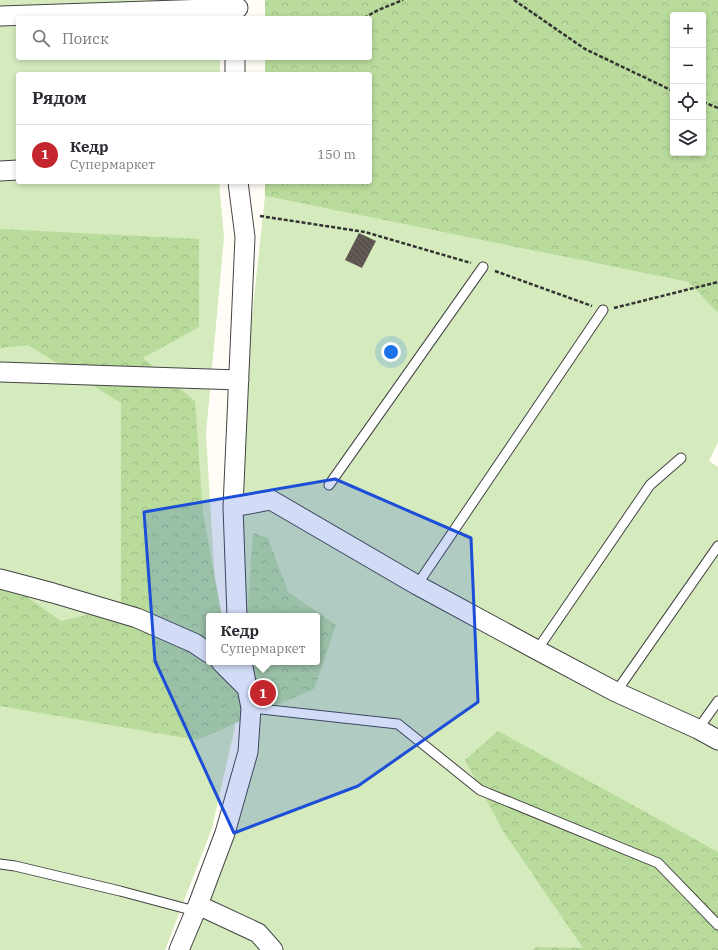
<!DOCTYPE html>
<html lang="ru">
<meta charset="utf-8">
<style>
:root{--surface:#fff;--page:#f7f7f7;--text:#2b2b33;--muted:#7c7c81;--line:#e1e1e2;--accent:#c4262e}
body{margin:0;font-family:"IBM Plex Serif",serif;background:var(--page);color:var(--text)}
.controls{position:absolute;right:12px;top:12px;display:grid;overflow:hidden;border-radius:4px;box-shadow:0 2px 6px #0003}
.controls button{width:36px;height:36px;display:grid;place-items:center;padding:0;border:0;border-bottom:1px solid var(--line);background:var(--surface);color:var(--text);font:20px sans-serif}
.you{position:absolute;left:391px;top:352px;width:14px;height:14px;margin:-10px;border:3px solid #fff;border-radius:50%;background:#1a73e8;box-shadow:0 0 0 6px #1a73e833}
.badge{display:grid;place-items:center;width:26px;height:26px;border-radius:50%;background:var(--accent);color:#fff;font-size:13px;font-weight:700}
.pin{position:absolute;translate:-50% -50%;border:2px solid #fff;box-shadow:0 1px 4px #0006}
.popup{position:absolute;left:206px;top:613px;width:114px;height:52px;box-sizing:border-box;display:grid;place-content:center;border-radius:4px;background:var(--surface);filter:drop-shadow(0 1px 3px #0005);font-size:13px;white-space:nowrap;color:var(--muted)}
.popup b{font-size:15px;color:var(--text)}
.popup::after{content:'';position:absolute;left:50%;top:100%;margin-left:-8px;border:8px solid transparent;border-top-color:var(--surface)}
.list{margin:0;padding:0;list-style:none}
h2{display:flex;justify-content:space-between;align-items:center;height:52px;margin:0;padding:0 16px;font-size:17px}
h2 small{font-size:13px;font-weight:400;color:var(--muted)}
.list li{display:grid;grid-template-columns:26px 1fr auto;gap:12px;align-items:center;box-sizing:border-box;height:60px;padding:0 16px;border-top:1px solid var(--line)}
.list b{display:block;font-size:15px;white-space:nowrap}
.list p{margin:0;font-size:13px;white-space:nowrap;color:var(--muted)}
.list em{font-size:13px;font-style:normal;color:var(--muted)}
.icon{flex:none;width:22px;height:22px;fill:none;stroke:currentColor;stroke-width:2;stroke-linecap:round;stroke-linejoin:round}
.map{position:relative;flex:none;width:718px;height:950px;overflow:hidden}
.search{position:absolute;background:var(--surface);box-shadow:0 2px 6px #0003;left:16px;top:16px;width:356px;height:44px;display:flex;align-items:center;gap:10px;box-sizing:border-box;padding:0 14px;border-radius:4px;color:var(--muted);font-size:15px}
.panel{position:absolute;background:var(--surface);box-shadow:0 2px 6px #0003;left:16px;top:72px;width:356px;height:112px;border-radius:4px}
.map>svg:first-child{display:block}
</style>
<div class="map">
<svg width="718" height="950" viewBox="0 0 718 950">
<defs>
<pattern id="forest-crowns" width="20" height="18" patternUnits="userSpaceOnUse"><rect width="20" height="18" fill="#b9dc9c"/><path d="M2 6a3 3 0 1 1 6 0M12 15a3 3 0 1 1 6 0" fill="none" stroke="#9ebc85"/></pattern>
<pattern id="building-back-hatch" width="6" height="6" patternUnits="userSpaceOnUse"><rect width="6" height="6" fill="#5a524d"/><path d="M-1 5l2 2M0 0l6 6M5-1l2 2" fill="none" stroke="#6d6662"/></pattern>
</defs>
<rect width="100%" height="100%" fill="#fffdf5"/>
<path fill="#d5ebbd" d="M0,0H224L18,18V58H220V74H18V182H219L224,237L206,434L217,616H209V662H222L235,727L212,828L165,950H0Z
M265,196L688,282L718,313V442L709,461L718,467V950H188L230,839L259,732L247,662H317V616H242L239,438Z"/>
<path fill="url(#forest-crowns)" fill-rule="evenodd" d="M265,0H718V313L688,282L265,196V182H370V74H265V58H370V18H265ZM673,15H703V153H673Z
M0,229L199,239V327L143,358L195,401L203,513L222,616H209V662H317V616H247L253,533L268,538L288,592L336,625L314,689L197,740L0,706V578L61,621L121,607V403L28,345L0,348Z
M498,731L718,852V900L717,901L718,903V950H533L536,947L583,948L503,831L465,760Z"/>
<path fill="url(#building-back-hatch)" d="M359,233L376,241L362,268L345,260Z"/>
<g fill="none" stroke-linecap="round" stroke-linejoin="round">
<g stroke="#444" stroke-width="11">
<path id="service" d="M329,485L483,267
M417,585L603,310
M537,650L650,485L681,458
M616,692L718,546
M251,708L398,724L480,790L658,863L718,925
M698,729L718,701
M0,864L15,866L120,891L195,911"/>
</g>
<g stroke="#444" stroke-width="21">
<path id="minor" d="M0,16L238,8
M235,58V74
M0,171L18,170
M0,372L239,380
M233,507L271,500L417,585L537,650L616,692L698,729L718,740
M0,579L53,593L137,618L194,643L209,653
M237,616L233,507L245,237L238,182
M221,662L247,688
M198,905L258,933L273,950
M179,950L198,905L225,833L248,752L251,708L242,662"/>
</g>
<path stroke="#333" stroke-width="2.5" stroke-dasharray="4 2" stroke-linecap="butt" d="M514,0L585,49L673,91
M364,18L378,10L403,0
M703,102L718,108
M260,216L365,232L471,263
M495,271L592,306
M614,308L718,282"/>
<use href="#service" stroke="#fff" stroke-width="9"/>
<use href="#minor" stroke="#fff" stroke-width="19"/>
</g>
<path fill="#1d4ed8" fill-opacity="0.2" stroke="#1d4ed8" stroke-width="3" stroke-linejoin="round" d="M335,479L471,538L478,702L358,786L234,833L155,661L144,512Z"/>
</svg>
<div class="controls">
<button>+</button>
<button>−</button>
<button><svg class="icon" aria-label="locate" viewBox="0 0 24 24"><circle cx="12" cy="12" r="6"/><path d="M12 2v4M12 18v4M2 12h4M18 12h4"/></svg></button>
<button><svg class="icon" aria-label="layers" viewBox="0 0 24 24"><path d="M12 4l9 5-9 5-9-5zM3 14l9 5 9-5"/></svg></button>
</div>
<div class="you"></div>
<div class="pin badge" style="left:263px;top:693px">1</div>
<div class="popup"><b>Кедр</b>Супермаркет</div>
<div class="search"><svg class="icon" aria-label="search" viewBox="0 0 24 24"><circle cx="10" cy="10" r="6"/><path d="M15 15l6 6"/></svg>Поиск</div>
<section class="panel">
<h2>Рядом<small></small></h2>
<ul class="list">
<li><span class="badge">1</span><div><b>Кедр</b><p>Супермаркет</p></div><em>150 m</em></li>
</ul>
</section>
</div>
